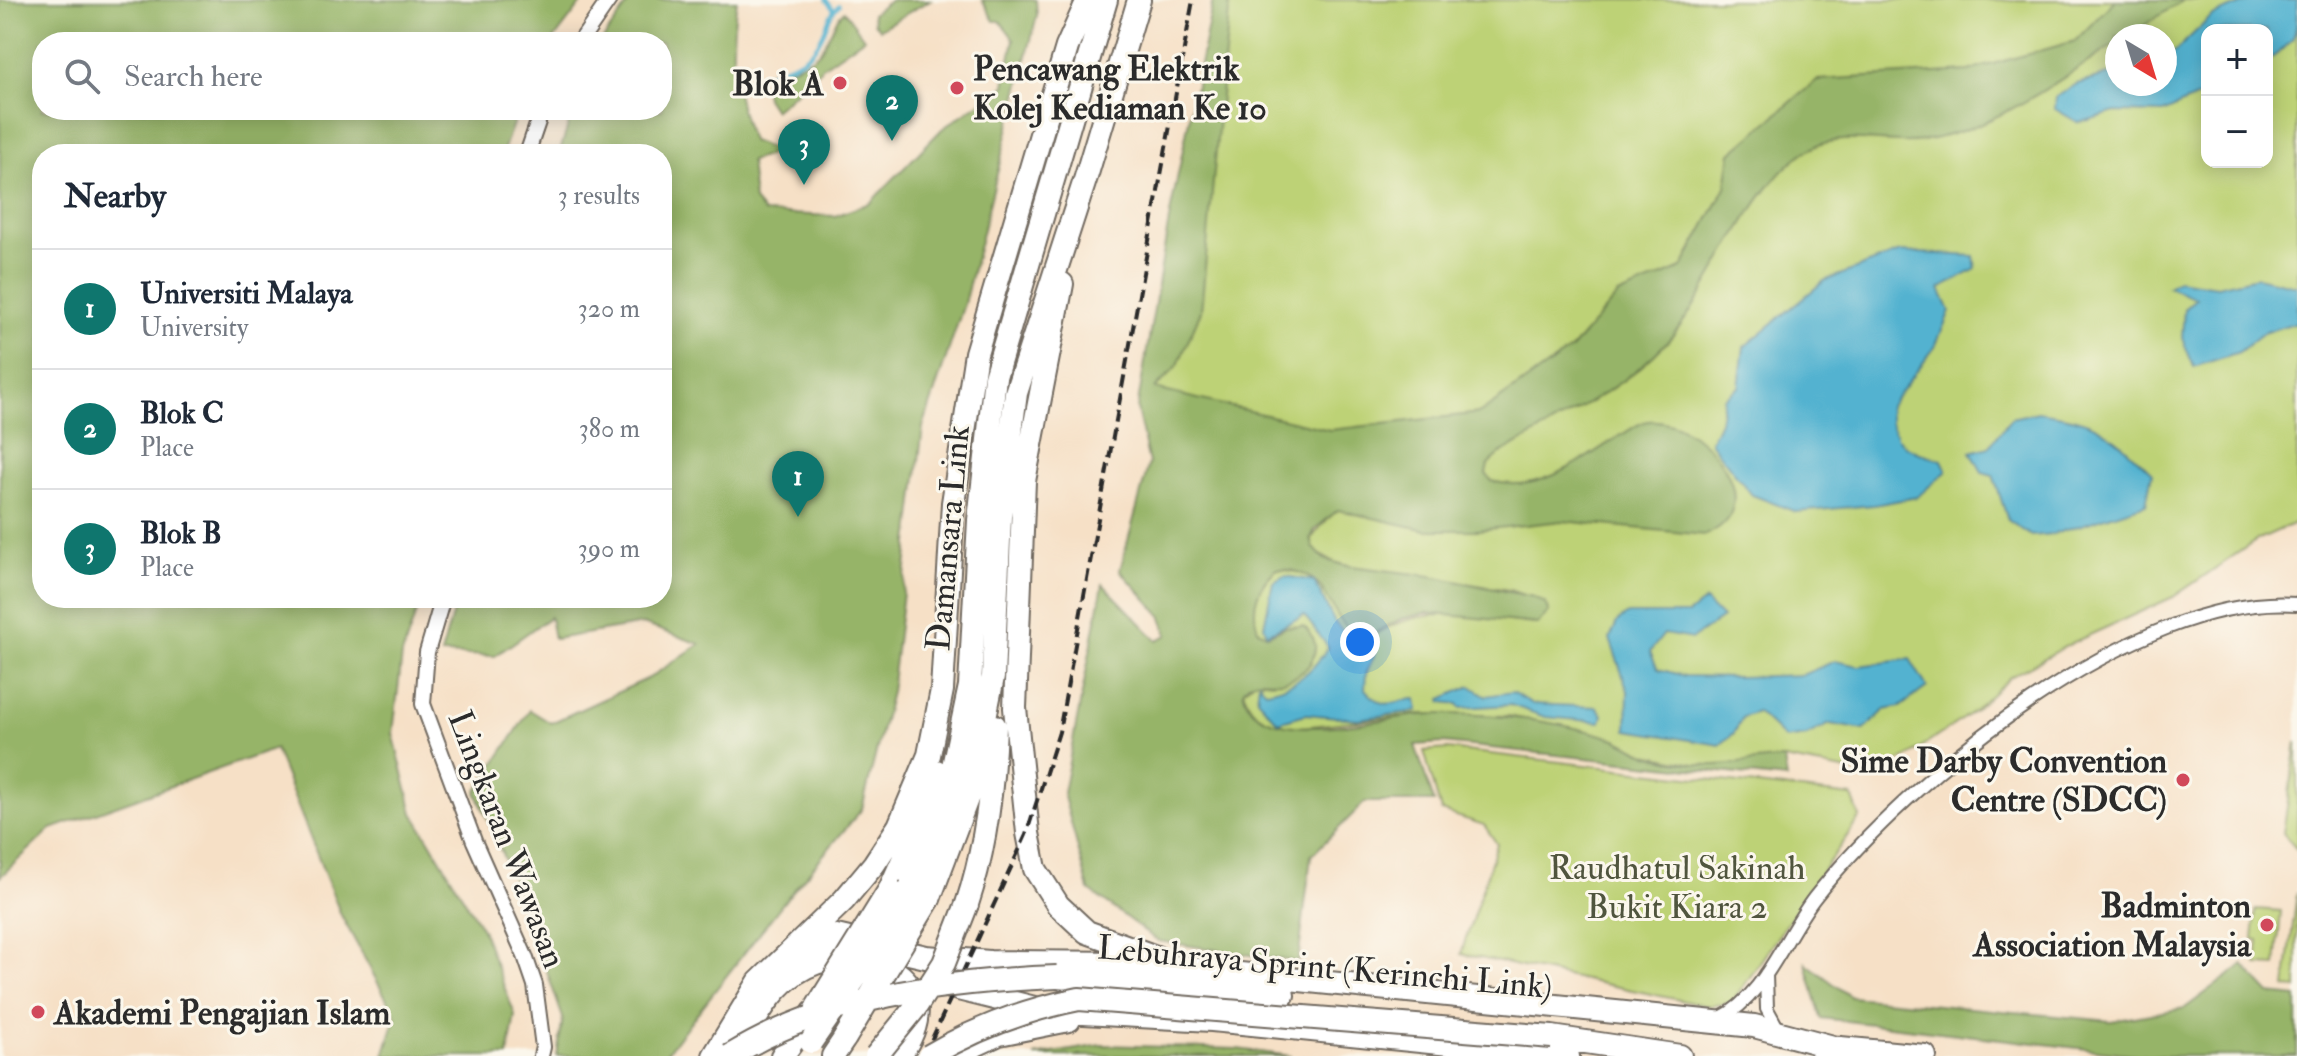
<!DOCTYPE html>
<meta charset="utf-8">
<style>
:root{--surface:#fff;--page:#f2f2f3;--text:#1f2937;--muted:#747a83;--line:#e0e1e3;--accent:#0f766e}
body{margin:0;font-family:"IM FELL Double Pica",serif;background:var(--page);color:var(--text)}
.controls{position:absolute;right:24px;top:24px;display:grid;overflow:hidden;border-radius:16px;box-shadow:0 4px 20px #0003}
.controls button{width:72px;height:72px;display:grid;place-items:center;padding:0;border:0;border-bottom:2px solid var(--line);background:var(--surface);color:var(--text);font:40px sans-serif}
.compass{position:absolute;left:2105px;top:24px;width:72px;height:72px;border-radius:50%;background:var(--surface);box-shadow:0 4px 20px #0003;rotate:142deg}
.you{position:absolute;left:1360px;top:642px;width:28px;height:28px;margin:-20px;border:6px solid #fff;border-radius:50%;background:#1a73e8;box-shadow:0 0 0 12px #1a73e833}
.badge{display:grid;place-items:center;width:52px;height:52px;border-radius:50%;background:var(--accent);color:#fff;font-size:26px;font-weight:700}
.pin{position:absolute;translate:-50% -66px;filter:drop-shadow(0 2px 4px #0008)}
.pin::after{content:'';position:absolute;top:42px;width:28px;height:24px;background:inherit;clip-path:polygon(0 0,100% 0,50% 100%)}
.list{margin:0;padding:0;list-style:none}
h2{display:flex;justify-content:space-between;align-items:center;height:104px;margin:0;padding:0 32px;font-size:34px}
h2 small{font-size:26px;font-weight:400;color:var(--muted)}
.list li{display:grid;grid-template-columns:52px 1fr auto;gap:24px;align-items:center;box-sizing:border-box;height:120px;padding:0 32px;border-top:2px solid var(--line)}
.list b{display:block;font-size:30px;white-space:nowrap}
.list p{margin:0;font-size:26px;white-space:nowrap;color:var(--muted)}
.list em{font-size:26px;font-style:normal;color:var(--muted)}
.icon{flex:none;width:44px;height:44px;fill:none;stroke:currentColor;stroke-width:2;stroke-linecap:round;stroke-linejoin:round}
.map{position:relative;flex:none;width:2297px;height:1056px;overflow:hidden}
.search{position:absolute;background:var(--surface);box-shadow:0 4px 20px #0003;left:32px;top:32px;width:640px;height:88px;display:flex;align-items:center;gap:20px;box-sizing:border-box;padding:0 28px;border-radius:32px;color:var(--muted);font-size:30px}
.panel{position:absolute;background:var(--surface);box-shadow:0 4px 20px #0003;left:32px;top:144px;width:640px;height:464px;border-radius:32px}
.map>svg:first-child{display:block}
</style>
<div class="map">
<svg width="2297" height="1056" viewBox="0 0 2297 1056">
<rect width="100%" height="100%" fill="#fbf7ec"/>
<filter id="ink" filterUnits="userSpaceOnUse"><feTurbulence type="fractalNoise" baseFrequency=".0125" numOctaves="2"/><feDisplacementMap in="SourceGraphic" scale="16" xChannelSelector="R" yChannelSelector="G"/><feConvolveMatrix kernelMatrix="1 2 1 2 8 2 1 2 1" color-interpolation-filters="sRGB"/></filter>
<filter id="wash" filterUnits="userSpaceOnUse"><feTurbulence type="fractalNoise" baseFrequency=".006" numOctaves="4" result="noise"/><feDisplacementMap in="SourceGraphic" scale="32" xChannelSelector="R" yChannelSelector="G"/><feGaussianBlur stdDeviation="1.8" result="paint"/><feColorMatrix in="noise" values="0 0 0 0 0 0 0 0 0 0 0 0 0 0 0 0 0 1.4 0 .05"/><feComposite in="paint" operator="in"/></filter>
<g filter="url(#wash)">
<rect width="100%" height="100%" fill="#f6e0c6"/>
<path fill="#bdd276" stroke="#747e50" stroke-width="2" fill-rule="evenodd" d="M1223,0H2297V522L2257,540L2173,597L2072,643L2010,677L1975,710L1908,757L1882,770L1860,773L1784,759L1723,766L1694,764L1646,754L1614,739L1509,716L1420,714L1292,728L1264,721L1252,710L1243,691L1255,680L1272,682L1285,627L1262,635C1243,615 1259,584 1277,569L1308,574L1372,637C1425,600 1477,620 1537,624L1549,612L1545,603L1510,590L1343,565C1293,548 1312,536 1337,510L1154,389ZM2207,30H2267V162H2207ZM2117,36H2165V84H2117Z
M2297,742V850L2283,833Z
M1448,749L1852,796L1860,817L1732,1003L1708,1006L1461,954L1497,844L1484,825L1441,811L1424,751Z
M2297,892V989L2285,988Z
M2256,909L2281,911L2276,966L2257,965L2259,940L2253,939Z"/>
<path fill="#96b467" stroke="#607049" stroke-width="2" d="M0,0H584L552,42H42V110H518L502,154H42V598H421L402,655L393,733L413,813L482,929L515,1015L508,1056H384L396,1016L341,915L275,749L51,829L0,877Z
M631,0H737C729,55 732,88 751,141L780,152L750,161L754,201L764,213L835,216L870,203L942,129L1005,85L1014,39L1000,21H994L982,0H1036L1037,16L964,304L923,427L891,692L862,809L787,898L664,1056H557L563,1018L523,903L476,792L530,710L551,723L649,678L700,644L643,624L554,639L550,617L495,656L441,654L457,598H662V154H559L573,110H662V42H601Z
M891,0H930L880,29L874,23L872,14Z
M1213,0H1230L1201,311L1178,365L1155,389L1330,430L1480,413L1571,349L1618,295L1682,268L1726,187L1731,153L1817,80L1968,71L2075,41L2115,0H2183L2128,36H2117V43C2058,81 1994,129 1923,141C1886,147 1844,130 1810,149C1750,182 1713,293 1666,343C1622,391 1555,421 1500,454L1488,465L1486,474L1492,481C1540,495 1583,459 1621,435C1629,431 1639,422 1648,421C1702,416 1775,507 1705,535L1562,521L1478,530H1426L1338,510L1315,529L1311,538L1313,547L1324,559L1343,565L1431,576L1534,597L1545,603L1549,612L1538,624L1426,613L1401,619L1363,639C1322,621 1338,570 1277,569C1258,584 1250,606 1258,630L1268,635L1285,627L1303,626C1328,645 1311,675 1283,681C1273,683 1260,677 1252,682C1247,684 1246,687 1243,691C1255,754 1388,715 1432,714C1493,713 1555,720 1613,738C1625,742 1635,750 1646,754C1660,759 1679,762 1694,764C1725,768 1753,759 1784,759L1787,779L1443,743L1415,745L1434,802H1365L1311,856L1298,962L1158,941L1089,890L1063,793L1103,584L1157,640L1168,635L1161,615L1120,570L1149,463L1137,409L1170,214Z
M844,11L864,38L821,68L814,77L774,110L766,98L764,84C775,69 801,68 816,55C829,44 831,22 844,11Z
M1806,963L1851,997L2111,1021L2185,1008L2243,965L2270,994L2297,997V1056H2146L1821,1018Z
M1102,1045L1237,1049L1291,1056H1034Z"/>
<path fill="#52b2d0" stroke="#3e6e7e" stroke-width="2" d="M2253,0H2297C2297,38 2297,40 2267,61V30H2207V93L2163,113L2115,112L2079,123L2055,109L2056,97L2077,84L2115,73L2117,84H2165V61L2212,16Z
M1900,252L1974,256L1976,269L1940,289L1950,311L1935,347L1889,407C1891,445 1909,451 1942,460L1947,471L1917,497L1874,505L1796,512L1752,495L1710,442L1720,421L1724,398L1739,387L1744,347L1824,281Z
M2257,277L2297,286V322L2263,333L2239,352L2194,367L2182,338L2184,309L2196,298L2168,287L2178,280L2217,286Z
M2038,412C2101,420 2108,431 2152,473L2146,504L2054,534L2031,536L2008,520L1993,475L1982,472L1971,452L1989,447L2011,418Z
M1285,576L1314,581L1335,623L1361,649H1377L1366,674L1365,689C1387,714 1389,700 1416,699L1418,711L1358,719L1306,714L1278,722L1257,699L1259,682L1266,691C1295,687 1313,671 1328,647L1304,615L1267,634L1264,626L1273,582Z
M1705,601L1722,618L1692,639L1664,634L1650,652L1658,669L1685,676L1739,677L1802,675L1835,661L1859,666L1910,659L1927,687L1900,707L1885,710L1864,730L1830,724L1807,736L1785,739L1757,712L1743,717L1734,733L1720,745L1627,730L1628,691L1610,639L1617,622L1628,614H1688Z
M1471,686L1486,696L1512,692L1533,704L1597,707L1603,715L1601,722L1545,717L1511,705L1461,708L1458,704L1442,702L1441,699Z"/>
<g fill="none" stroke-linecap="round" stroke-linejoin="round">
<path stroke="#52b2d0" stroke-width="4" d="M826,0L834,10
M765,74C791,65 811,61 823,34C828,23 830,13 839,5"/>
</g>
</g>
<g filter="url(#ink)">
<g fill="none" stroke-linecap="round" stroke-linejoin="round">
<g stroke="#726a61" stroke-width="16">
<path id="minor" d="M1766,974L1767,1009L1779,1031
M1719,1019C1765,997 1785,935 1815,897C1910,777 2135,592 2297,604"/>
</g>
<g stroke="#726a61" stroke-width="18">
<path id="tertiary" d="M580,42L609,0
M527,154L542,110
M443,598L427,652L423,704L474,841L525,956L535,985L543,1047L541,1056"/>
</g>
<g stroke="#726a61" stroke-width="26">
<path id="motorway" d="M1062,284L1024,481L1015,708L1028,833L1035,869L1058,905L1087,932L1156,957
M911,887L947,795L970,686L979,520L995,377L1106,0
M890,889L919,824L936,771
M929,899L971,788L993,677L1000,516L1016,393L1086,177L1139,0
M967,904C986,847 993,786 995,726
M800,948L836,936L926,957L990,962L1131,963L1754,1026L1833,1047
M1057,977L1283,995
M946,986L1047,1011L1212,1020L1568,1056
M1552,1037L1680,1056
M1819,1046L1925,1056
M714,1056L759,982L844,900L874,864L899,826L929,755L942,690L953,503L976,353L1067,47L1088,0
M735,1056C753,1023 771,984 806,967C867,938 955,981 899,1056
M782,1056L814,1012
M833,1056L845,1038
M952,1056L999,1034L1069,1020"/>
</g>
<use href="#minor" stroke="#fff" stroke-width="12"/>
<use href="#tertiary" stroke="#fff" stroke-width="14"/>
<use href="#motorway" stroke="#fff" stroke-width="22"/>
<path stroke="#2b2b2b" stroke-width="4" stroke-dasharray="12 6" stroke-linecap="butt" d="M924,1056L1026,835L1059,732L1193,0"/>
<g stroke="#726a61" stroke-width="26" stroke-linecap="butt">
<path id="motorway-bridge" d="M817,1007L890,889
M845,1038L929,899
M811,1042L861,970L911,887
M730,1056C828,996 945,981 1057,977
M876,1056L915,1008L944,963L967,904
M929,1056C976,1028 1024,1010 1079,999L1552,1037"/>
</g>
<use href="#motorway-bridge" stroke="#fff" stroke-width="22"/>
</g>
</g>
<g fill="#d1495b" stroke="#fbf7ec" stroke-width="3">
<circle cx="840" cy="83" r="8"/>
<circle cx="957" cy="88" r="8"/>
<circle cx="2183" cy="780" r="8"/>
<circle cx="2267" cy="925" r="8"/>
<circle cx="38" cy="1012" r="8"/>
</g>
<g text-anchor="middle" stroke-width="6" stroke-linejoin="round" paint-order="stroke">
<g font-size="34" font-weight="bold" fill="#2b2b2b" stroke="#fbf7ec" text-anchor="end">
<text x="973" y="80" text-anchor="start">Pencawang Elektrik<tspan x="973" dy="39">Kolej Kediaman Ke 10</tspan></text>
<text x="824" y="95">Blok A</text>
<text x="2167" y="772">Sime Darby Convention<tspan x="2167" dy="39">Centre (SDCC)</tspan></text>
<text x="2251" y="917">Badminton<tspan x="2251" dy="39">Association Malaysia</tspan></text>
<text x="54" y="1024" text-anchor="start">Akademi Pengajian Islam</text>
</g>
<g font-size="34" fill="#2b2b2b" stroke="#fbf7ec">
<text transform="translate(947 538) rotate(-85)" y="12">Damansara Link</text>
<text transform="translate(508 839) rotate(69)" y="12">Lingkaran Wawasan</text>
<text transform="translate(1325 966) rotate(5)" y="12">Lebuhraya Sprint (Kerinchi Link)</text>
</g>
<g font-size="34" fill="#50553e" stroke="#fbf7ec">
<text x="1677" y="879">Raudhatul Sakinah<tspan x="1677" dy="39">Bukit Kiara 2</tspan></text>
</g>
</g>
</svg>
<div class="controls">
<button>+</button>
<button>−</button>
</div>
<svg class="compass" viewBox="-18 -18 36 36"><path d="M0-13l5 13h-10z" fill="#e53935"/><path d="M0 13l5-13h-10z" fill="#747a83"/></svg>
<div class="you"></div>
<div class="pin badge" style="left:798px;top:517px">1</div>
<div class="pin badge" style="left:892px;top:141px">2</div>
<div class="pin badge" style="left:804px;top:185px">3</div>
<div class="search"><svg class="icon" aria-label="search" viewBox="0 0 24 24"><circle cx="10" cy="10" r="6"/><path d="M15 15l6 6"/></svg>Search here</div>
<section class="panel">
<h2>Nearby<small>3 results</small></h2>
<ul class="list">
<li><span class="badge">1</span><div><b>Universiti Malaya</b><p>University</p></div><em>320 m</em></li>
<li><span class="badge">2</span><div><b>Blok C</b><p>Place</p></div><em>380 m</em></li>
<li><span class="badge">3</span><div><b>Blok B</b><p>Place</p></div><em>390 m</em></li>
</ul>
</section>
</div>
